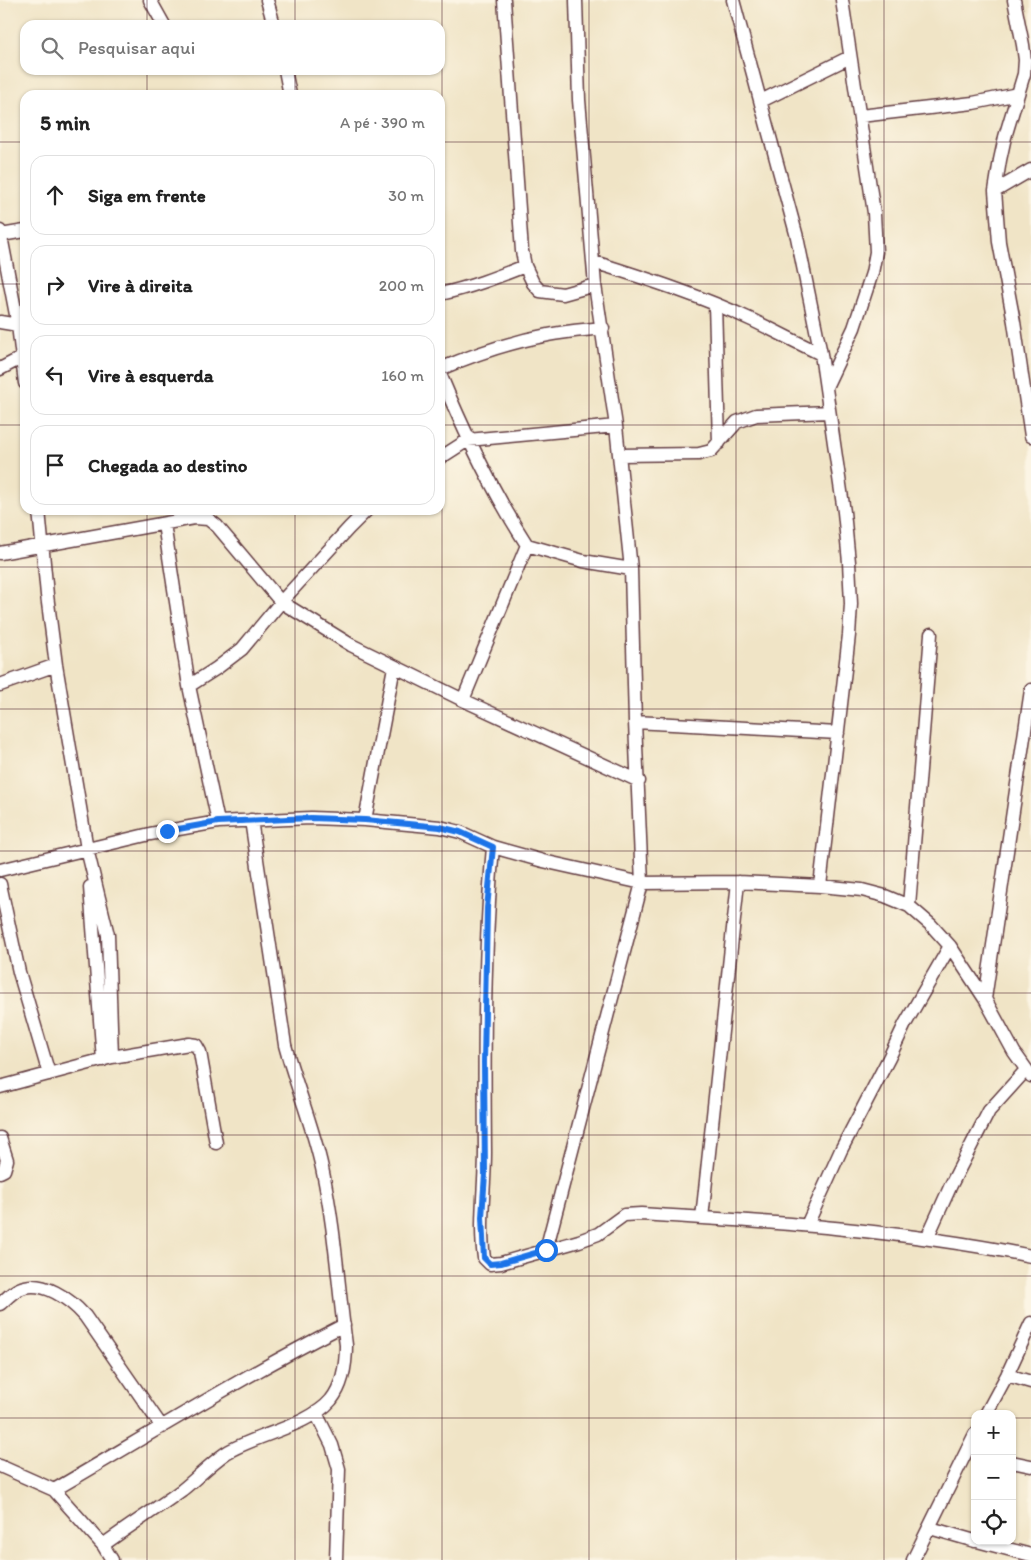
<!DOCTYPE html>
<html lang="pt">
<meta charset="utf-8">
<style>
:root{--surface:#fff;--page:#f6f6f6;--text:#222;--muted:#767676;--line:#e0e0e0}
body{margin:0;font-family:Itim,sans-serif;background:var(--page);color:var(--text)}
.controls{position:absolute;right:15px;bottom:15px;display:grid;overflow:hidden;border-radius:10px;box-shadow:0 1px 4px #0004}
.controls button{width:45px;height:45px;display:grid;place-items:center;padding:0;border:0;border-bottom:1px solid var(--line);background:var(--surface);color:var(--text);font:25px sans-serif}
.stop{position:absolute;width:15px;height:15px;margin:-11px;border:4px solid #1a73e8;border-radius:50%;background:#fff}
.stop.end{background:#1a73e8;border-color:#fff;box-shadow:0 1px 5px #0008}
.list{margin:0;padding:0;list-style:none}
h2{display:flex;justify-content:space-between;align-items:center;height:65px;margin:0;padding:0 20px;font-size:21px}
h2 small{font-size:16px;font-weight:400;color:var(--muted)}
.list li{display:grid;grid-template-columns:32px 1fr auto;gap:15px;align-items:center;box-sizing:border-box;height:80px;margin:0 10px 10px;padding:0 10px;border:1px solid var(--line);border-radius:15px}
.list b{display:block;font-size:19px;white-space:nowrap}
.list em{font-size:16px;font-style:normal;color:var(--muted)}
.icon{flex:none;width:28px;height:28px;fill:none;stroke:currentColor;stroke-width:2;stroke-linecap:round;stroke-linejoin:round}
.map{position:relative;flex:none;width:1031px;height:1560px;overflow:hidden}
.search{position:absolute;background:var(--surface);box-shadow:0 1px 4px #0004;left:20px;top:20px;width:425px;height:55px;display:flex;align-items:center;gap:12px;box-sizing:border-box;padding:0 18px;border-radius:15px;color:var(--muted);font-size:19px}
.panel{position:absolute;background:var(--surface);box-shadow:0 1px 4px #0004;left:20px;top:90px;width:425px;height:425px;border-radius:15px}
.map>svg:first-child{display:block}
</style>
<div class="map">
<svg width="1031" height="1560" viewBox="0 0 1031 1560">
<rect width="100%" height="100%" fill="#fcf5e5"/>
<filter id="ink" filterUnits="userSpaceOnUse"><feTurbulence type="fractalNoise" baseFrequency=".02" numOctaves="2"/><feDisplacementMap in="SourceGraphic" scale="10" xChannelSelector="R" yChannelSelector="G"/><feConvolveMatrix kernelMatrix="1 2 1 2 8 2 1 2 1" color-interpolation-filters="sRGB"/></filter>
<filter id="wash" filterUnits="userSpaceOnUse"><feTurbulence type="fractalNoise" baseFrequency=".0096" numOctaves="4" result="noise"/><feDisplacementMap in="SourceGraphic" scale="20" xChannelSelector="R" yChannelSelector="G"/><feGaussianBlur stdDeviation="1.12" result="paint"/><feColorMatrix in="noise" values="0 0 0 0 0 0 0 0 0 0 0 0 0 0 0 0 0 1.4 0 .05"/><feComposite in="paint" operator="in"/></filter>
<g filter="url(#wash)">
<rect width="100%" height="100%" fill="#f0e4c6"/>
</g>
<g filter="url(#ink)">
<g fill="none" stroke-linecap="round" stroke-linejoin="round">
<g stroke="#633d42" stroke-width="15">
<path id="minor" d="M150,0L164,25
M267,0L274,25
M504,0L522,251L525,266L533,283L540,291L563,294L595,285
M733,0L797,237L821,354L844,512L849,562L851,604L849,635L820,886
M1014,0L1023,45L1025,60L1024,74L1005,137L1000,160L995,191L999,242L1014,322L1031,436
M285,70L290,95
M761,101L850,57
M860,116L973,103L1018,94
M995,191L1031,170
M0,231L18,325L25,383
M1,235L25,231
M594,262C648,279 701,296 752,320C775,331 798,343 821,354
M440,294C469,288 497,277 525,266
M715,304L719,443
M0,322L18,325L25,324
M0,369L21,358
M440,369C475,354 510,342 548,335C566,331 585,330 603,328
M440,374C465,434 492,491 527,545L583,561L631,569
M826,387L854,328L872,273L876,252L874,213L842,0
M619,455L699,454L711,451L737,422L756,415L829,412
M440,458L468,440L616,426
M39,510L47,595L56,665L87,849L108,935L112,1057
M164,524L189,686L218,822
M0,553L194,518L208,519L217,526L281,602L351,645L463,700L639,781
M0,685L56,665
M189,686L217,668L242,649L281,602L349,528L367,510
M463,700L527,545
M635,722L838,733
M365,820L394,667
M493,847C484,948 484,1050 485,1152C485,1187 479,1223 484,1258L490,1264L501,1263L579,1241L598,1234L624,1215L641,1214C772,1222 903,1230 1031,1256
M0,870L150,834L218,822L311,818L365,820L440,827L460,832L493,847L543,861L642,883L738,882L820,886L862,890L885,896L909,906L931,925L950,946L985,999L1014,1052L1031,1076
M0,884L19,972L49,1074
M90,887L103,1060
M909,906L931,634
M985,999L1031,690
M0,1087L112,1057L189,1044L196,1045L200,1052L216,1143
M0,1138L7,1160L4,1170L0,1172
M702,1218L738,882
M807,1225L841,1150L889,1058L905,1024L950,946
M927,1238L951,1185L989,1111L1026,1070
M546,1250L642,883L635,722L631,569L616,426L595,285L579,100L576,0
M0,1304C6,1299 12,1292 19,1289C42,1278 71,1300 85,1316L162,1427
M1007,1375L1031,1382
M316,1413L332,1445L339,1469L336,1560
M986,1414L1007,1375L1031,1323
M1012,1462L1031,1466
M0,1466L54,1490L103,1545L112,1560
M54,1490C150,1434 245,1375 344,1325
M930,1528L975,1541
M977,1541L1031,1555
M103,1545C129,1526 156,1509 182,1490C197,1478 210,1464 226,1453C255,1435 309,1426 331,1400C343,1385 346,1364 346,1345C338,1286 335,1227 322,1168C313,1126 296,1086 285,1045L251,820
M913,1560L975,1434"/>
</g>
<use href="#minor" stroke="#fff" stroke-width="12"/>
</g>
</g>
<g fill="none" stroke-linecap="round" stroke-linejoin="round" filter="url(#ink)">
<path stroke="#1a73e8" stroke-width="6" d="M167,831L218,822L311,818L365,820L440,827L460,832L493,847L487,908L484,1062L485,1174L482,1217L484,1258L490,1264L501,1263L546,1250"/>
</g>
<path fill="none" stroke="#4a1f2b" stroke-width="1" stroke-opacity="0.55" d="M147,0V25M295,0V25M442,0V1560M589,0V1560M736,0V1560M884,0V1560M147,70V95M295,70V95M0,142H25M440,142H1031M0,284H25M440,284H1031M0,425H25M440,425H1031M147,510V1560M295,510V1560M0,567H1031M0,709H1031M0,851H1031M0,993H1031M0,1135H1031M0,1276H1031M0,1418H975M1012,1418H1031"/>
</svg>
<div class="controls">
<button>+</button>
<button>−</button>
<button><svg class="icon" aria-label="locate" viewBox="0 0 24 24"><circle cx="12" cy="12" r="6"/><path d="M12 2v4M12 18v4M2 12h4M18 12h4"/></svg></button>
</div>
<div class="stop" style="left:546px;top:1250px"></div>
<div class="stop end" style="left:167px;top:831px"></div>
<div class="search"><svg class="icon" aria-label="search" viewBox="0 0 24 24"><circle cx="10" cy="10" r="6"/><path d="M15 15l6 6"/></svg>Pesquisar aqui</div>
<section class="panel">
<h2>5 min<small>A pé · 390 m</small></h2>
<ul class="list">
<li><svg class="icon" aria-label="ahead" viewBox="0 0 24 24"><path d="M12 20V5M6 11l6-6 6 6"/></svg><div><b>Siga em frente</b></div><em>30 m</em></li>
<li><svg class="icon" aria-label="right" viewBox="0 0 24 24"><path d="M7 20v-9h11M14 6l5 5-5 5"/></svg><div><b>Vire à direita</b></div><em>200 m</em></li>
<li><svg class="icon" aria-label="left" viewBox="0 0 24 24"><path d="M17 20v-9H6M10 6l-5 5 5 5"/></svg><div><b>Vire à esquerda</b></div><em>160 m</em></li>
<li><svg class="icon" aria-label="arrive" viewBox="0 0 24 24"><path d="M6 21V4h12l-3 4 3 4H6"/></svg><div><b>Chegada ao destino</b></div></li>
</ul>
</section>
</div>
